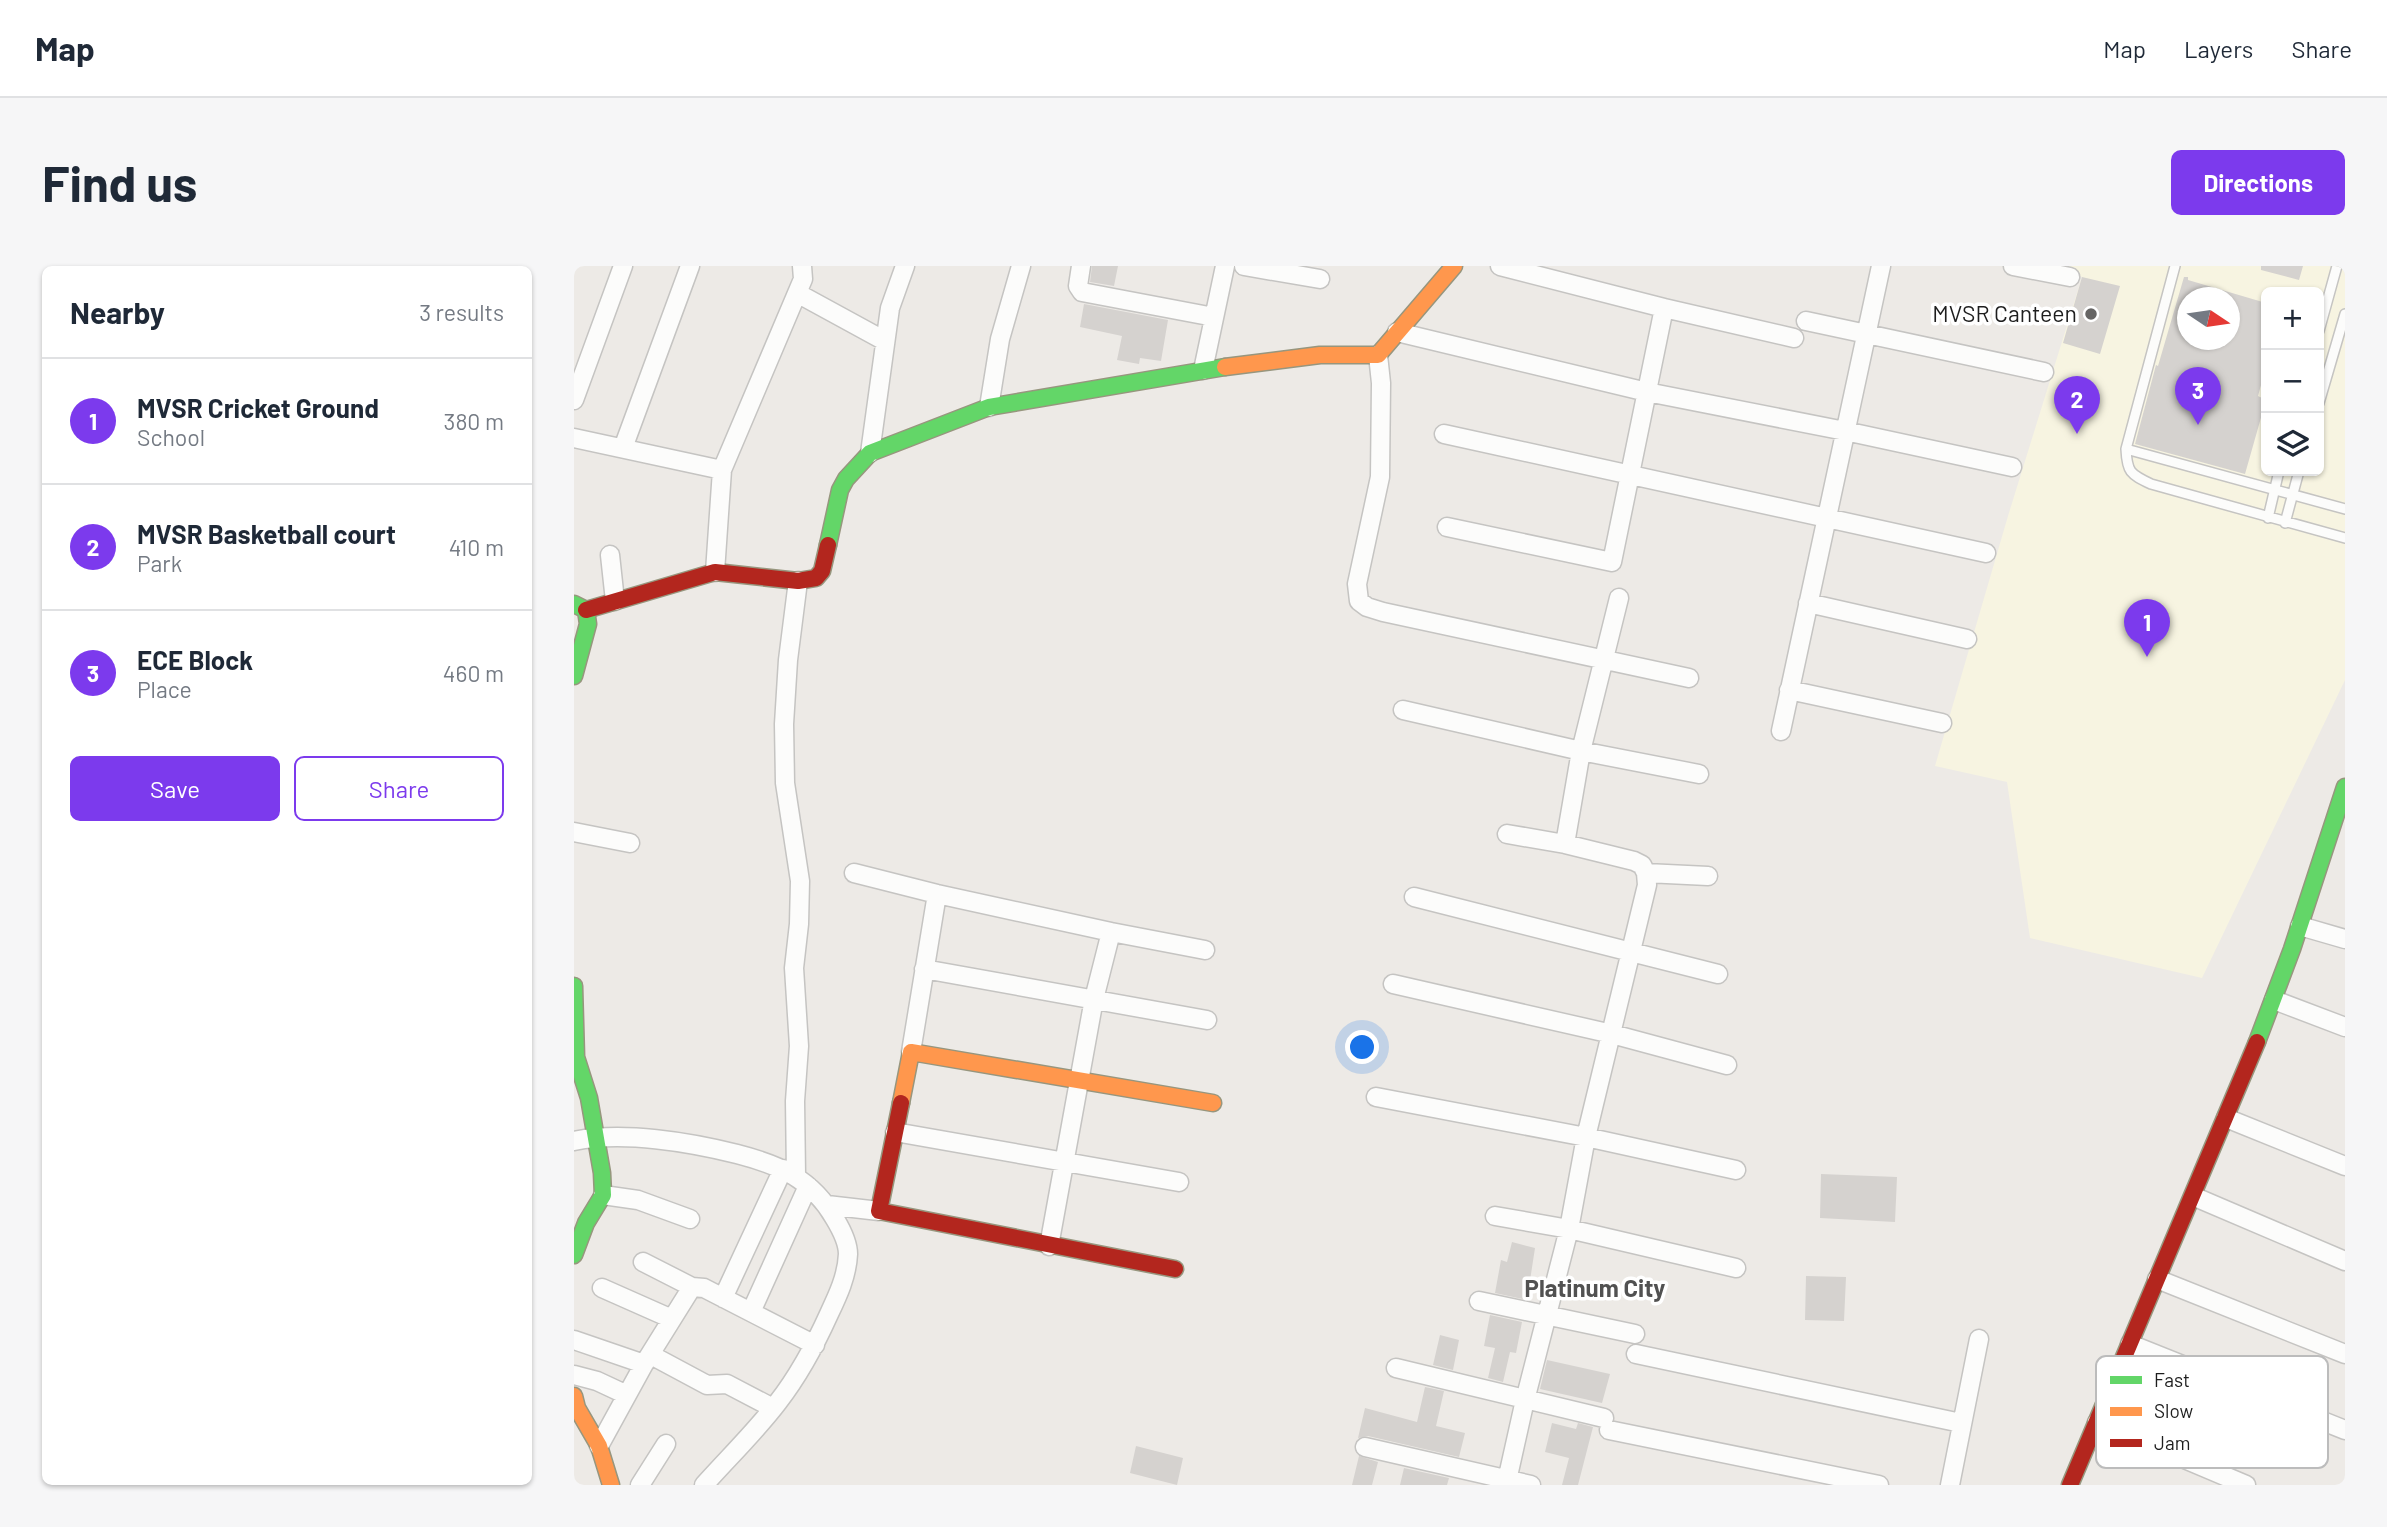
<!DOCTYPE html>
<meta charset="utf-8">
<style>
:root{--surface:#fff;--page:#f6f6f7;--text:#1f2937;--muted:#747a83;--line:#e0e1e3;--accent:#7c3aed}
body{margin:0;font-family:Barlow,sans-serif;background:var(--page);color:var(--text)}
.controls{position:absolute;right:21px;top:21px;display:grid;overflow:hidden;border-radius:10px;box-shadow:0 2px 5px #0004}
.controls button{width:63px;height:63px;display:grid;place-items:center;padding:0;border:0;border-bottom:2px solid var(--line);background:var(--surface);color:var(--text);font:35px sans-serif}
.compass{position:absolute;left:1603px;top:21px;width:63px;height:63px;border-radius:50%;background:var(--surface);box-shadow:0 2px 5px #0004;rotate:103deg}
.you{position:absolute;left:789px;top:782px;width:24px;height:24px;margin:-18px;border:5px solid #fff;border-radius:50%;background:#1a73e8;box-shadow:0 0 0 10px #1a73e833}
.badge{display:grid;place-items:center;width:46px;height:46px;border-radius:50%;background:var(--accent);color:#fff;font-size:23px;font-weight:700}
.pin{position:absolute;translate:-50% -58px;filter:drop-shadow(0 2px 4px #0008)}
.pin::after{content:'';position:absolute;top:37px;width:24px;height:21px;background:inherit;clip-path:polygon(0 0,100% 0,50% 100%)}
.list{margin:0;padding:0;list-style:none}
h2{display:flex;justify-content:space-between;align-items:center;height:91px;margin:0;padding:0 28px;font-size:30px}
h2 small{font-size:23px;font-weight:400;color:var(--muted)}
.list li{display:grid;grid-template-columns:46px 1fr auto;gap:21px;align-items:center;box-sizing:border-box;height:126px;padding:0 28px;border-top:2px solid var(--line)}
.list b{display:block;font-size:26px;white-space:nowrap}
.list p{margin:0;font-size:23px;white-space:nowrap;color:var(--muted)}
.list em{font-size:23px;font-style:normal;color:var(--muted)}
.actions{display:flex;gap:14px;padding:21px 28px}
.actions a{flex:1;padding:16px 0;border:2px solid var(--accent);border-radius:10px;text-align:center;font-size:24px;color:var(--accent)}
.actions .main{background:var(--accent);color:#fff}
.icon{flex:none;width:38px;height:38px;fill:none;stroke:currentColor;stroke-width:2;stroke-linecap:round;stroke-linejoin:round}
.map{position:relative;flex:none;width:1771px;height:1219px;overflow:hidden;border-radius:10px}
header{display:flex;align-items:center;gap:42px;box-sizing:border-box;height:98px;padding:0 35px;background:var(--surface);border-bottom:2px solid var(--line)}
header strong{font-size:33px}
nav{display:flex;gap:38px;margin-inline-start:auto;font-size:24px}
.intro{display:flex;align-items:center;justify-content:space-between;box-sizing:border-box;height:168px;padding:0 42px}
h1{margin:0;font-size:49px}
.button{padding:18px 32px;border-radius:10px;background:var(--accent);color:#fff;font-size:24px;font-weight:700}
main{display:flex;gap:42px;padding:0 42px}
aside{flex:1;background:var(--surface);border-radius:10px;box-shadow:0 2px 5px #0004}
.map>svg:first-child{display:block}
</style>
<header>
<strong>Map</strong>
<nav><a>Map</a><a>Layers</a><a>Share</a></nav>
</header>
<div class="intro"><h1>Find us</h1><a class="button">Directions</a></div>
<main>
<aside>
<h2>Nearby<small>3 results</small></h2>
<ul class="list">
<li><span class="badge">1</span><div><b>MVSR Cricket Ground</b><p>School</p></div><em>380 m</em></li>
<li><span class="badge">2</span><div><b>MVSR Basketball court</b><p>Park</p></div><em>410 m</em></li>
<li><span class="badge">3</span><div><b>ECE Block</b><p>Place</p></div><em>460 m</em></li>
</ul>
<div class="actions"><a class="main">Save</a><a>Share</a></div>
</aside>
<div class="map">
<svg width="1771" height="1219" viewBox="0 0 1771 1219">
<rect width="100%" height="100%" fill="#edeae6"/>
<path fill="#f7f4e1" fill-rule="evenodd" d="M1483,0H1771V414L1628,712L1456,672L1433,516L1361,500L1434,250L1508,11ZM1692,26H1745V205H1692ZM1614,32H1656V74H1614Z"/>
<path fill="#d5d2cf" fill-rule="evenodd" d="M518,0H544L540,20L516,16Z
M1687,0H1729L1725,14L1687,4Z
M1508,11L1546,20L1526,88L1489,77Z
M1610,11H1614V14L1692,37V101L1684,130L1692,134L1671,208L1561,178L1582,99L1584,100ZM1614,32H1656V74H1614Z
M510,38L594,54L587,95L566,92L565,98L543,94L548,70L506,61Z
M1247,908L1323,911L1321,956L1246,952Z
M938,976L961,982L953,1034L921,1027L927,994L933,996Z
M1232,1010L1272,1011L1270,1055L1231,1054Z
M916,1049L948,1056L942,1087L936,1086L929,1116L914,1112L921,1082L910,1080Z
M866,1069L885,1074L879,1104L859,1099Z
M973,1094L1036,1108L1028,1137L966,1123Z
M851,1121L870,1125L862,1160L891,1167L885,1191L794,1170L784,1172L791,1142L843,1156Z
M978,1157L1002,1163L1004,1157L1019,1161L1004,1219H988L995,1192L971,1186Z
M562,1180L609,1192L603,1219L556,1207Z
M785,1190L804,1196L798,1219H778Z
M830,1202L875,1212L873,1219H826Z"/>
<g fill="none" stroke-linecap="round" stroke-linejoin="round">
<g stroke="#c5c4c2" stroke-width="12">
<path id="lane" d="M1601,0L1552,183C1553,206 1556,208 1577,218L1771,272
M1745,65L1763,0
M1745,137L1771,48
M1552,183L1771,243
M1694,252L1705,205
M1711,257L1725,205"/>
</g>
<g stroke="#c5c4c2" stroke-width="21">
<path id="street" d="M507,0L504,20L508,26L640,51
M670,0L746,13
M1439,0L1496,11
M223,27L311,75
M1090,42L1220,72
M1232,55L1470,106
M823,66L1073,126L1271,165L1438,201
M804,89L807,117L806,211L783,318L785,335L793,341L809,346L1115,412
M629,104L651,0
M0,134L49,0
M415,141L426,73L447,0
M870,168L1412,287
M0,172L148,204
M49,182L116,0
M296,187L316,42L331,0
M873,261L1038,296L1090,42L926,0
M36,289L41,335
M141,306L148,204L229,13L228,0
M1234,337L1393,373
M1215,424L1368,457
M829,444L1007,485L1125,508
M1207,465L1307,0
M0,566L56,577
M933,568L991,578L1060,595L1068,599L1072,607L1134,610
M991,578L1007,485L1045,332
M280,607L363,628L537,666
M840,631L1144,708
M1726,660L1771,673
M350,703L633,754
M819,718L1038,768L1153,799
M1700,734L1771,761
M337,786L363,628
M802,831L1012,871L1162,904
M1652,852L1771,900
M321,866L605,916
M0,875C49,865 115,876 163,888C206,899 238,913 261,953C267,963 274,977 274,988C273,1010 264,1029 255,1048C241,1079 225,1109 204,1136C182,1165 155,1191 130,1219
M222,909L221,835L225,780L220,702L225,658L226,615L211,517L210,458L214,394L224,315
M29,929L64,934L116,953
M1621,931L1771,995
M253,939L305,945
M921,950L995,963L1162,1002
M475,980L520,733L537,666L631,684
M69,996L118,1021
M1583,1013L1771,1088
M28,1022L98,1053
M149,1032L209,903
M905,1035L1061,1068
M177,1046L234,920
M0,1074L70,1098
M1556,1078L1771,1164
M1062,1088L1387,1157
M77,1089L133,1119L153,1118L199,1142
M822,1102L1030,1152
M0,1109L23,1115L53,1129
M1523,1156L1672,1219
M1035,1164L1305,1219
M25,1180L70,1098L118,1021L130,1022L241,1079
M791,1181L957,1219
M66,1219L92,1178
M932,1219L951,1134L995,963L1012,871L1073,619L1072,607
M1376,1219L1405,1073"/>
</g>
<g stroke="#97967e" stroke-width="19">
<path id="fast" d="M254,279L266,224L272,213L296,187L415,141L651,101
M0,338L12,344L14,358L0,410
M0,720L2,791L15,832L28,907L29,929L12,957L0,989
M1683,776L1718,683L1771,521"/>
</g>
<g stroke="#97967e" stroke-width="19">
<path id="slow" d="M651,101L746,89H804L880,0
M327,837L337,786L639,837
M0,1130L3,1142L25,1180L37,1219"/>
</g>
<g stroke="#97967e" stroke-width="19">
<path id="jam" d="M12,344L141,306L224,315L242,312L248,305L254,279
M327,837L305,945L601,1003
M1496,1219L1683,776"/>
</g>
<use href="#lane" stroke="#fcfcfb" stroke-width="9"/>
<use href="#street" stroke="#fcfcfb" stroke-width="18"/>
<use href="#fast" stroke="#63d668" stroke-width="16"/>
<use href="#slow" stroke="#ff974d" stroke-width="16"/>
<use href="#jam" stroke="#b3261e" stroke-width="16"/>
</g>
<circle fill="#666564" stroke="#fff" stroke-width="2.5" cx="1517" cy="48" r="7"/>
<g text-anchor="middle" stroke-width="7" stroke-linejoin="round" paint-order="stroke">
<g font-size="23" fill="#1e1e1e" stroke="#fff" text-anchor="end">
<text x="1503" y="56">MVSR Canteen</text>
</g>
<g font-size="24" font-weight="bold" fill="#515151" stroke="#fff">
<text x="1021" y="1031">Platinum City</text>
</g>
</g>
<rect x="1522" y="1090" width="232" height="112" rx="10" fill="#fff" stroke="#bcbcbc" stroke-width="2"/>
<rect x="1536" y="1110" width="32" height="8" fill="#63d668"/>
<rect x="1536" y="1141" width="32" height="9" fill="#ff974d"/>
<rect x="1536" y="1173" width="32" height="8" fill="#b3261e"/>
<g font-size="19" fill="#1e1e1e">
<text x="1580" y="1121">Fast</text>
<text x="1580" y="1152">Slow</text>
<text x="1580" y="1184">Jam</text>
</g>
</svg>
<div class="controls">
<button>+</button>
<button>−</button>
<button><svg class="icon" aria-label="layers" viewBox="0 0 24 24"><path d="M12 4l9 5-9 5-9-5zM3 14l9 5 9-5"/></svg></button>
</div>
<svg class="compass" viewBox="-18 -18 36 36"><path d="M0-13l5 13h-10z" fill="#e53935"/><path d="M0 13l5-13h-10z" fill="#747a83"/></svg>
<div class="you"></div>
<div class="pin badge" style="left:1573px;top:391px">1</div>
<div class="pin badge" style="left:1503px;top:168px">2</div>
<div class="pin badge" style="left:1624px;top:159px">3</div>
</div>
</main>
